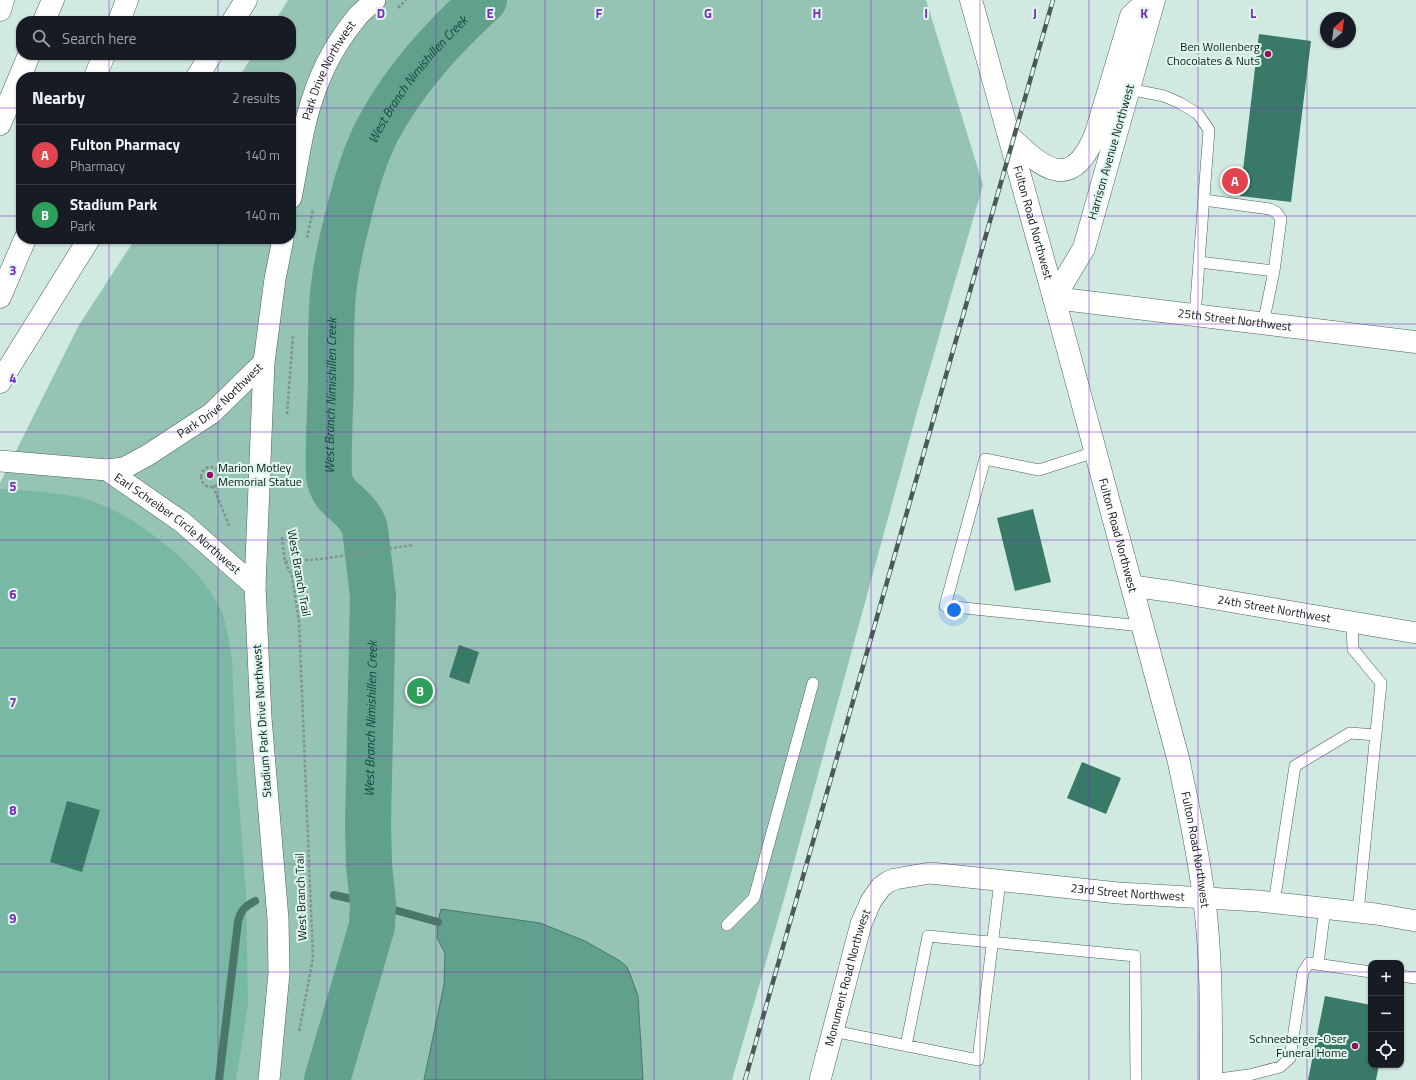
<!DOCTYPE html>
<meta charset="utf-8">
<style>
:root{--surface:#171b24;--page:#242831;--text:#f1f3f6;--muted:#9ea1a6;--line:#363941;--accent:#2563eb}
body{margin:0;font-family:"Titillium Web",sans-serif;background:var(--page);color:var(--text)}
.controls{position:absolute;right:12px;bottom:12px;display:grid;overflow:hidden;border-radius:8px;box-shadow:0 1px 3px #0004}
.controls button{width:36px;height:36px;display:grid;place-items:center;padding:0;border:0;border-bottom:1px solid var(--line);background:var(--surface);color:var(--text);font:20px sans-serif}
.compass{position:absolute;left:1320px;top:12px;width:36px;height:36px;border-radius:50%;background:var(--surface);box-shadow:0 1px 3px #0004;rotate:28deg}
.you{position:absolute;left:954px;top:610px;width:14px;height:14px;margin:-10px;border:3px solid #fff;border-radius:50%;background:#1a73e8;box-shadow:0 0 0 6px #1a73e833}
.badge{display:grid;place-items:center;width:26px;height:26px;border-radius:50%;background:var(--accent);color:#fff;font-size:13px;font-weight:700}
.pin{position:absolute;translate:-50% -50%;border:2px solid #fff;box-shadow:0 1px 4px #0006}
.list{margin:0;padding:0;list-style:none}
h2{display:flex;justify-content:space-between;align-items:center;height:52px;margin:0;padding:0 16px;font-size:17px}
h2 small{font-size:13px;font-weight:400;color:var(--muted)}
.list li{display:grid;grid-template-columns:26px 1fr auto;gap:12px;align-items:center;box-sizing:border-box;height:60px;padding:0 16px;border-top:1px solid var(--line)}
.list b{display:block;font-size:15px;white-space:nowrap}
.list p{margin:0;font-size:13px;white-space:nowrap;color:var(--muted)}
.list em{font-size:13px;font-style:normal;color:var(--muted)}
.icon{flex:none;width:22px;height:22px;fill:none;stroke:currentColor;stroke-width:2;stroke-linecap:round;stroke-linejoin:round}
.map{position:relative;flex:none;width:1416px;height:1080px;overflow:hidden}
.search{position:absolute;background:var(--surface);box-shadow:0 1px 3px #0004;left:16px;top:16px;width:280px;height:44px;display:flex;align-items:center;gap:10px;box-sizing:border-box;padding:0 14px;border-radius:16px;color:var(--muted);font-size:15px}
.panel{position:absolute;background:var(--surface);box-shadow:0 1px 3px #0004;left:16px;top:72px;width:280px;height:172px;border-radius:16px}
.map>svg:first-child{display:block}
</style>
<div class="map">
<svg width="1416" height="1080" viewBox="0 0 1416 1080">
<rect width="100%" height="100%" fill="#d0e9e1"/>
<path fill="#95c4b5" d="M288,0H926L983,185L917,412L784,899L732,1080H0V483L79,325L135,239H291V77H239L253,55H291V21H275Z"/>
<path fill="#78b8a5" d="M0,489L45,492L84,498L110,508L133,521L156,537L177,554L197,574L211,593L223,614L228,636L232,659L237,777L246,892L248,1006L236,1080H0Z"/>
<path fill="#61a08d" stroke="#497869" d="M441,909L540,923L585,941L620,961L627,967L630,974L638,996L643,1080H424L444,985L445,953L437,938L438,922Z"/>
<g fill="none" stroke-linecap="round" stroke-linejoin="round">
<path stroke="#497869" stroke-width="8" d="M334,895L373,904L438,922
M219,1080L238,922C240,911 245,906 255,901"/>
<path stroke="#61a08d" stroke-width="46" id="s1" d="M327,1080L372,926L373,904L369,864L368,823L373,596L365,529C364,526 363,522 361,520C351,502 332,499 329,476C328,445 330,414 331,382C331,350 330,317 334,285C337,262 342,240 348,217C355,187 363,158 377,131C403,81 442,38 484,0"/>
</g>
<path fill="#397967" d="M1259,34L1311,41L1291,202L1240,196Z
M1033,509L1051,582L1015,591L997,518Z
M459,645L479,652L469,684L449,677Z
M1082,762L1121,778L1106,814L1067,798Z
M67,801L100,810L82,872L50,862Z
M1325,996L1371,1005V1065H1379L1376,1080H1308Z"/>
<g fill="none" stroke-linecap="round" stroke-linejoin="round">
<g stroke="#4b615a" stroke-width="12">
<path id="service" d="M1129,89L1164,96L1180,103L1198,114L1209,130L1195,315
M1204,200L1270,209L1276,212L1281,219L1274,271L1263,324
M1199,262L1274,271
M1095,452L1039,470L985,459L945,606L1142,626
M1352,623L1353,649L1381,683L1358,912
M1274,903L1295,766L1350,733L1376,735
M727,925L754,898L813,683
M1318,964L1325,908
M1401,976L1415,978L1416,977
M833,1031L978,1060L1000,881
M906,1046L928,936L1135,956L1136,1080
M1211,1080L1249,1075L1280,1067L1290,1058L1303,972L1309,963L1371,972"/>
</g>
<g stroke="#4b615a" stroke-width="22">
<g id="minor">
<path id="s2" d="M291,198C298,164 302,127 314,94C323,67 339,39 357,17C362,11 369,6 375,0"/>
<path id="s3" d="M0,461L107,470L182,522L255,586"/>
<path id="s4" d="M107,470L124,468L148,455L212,413L264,362"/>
<path id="s5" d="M1132,586L1175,592L1416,633"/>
<path d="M269,1080L279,973L278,919L261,718L255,586L264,362L275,279L283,239"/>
<path id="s6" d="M820,1080L861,924L871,901L881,887L888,882L895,879L930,873L1118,893L1259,901L1376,914L1416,921"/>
</g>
</g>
<g stroke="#4b615a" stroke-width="23">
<g id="tertiary">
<path id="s7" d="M1154,0L1084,248L1054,298L1416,342"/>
</g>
</g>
<g stroke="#4b615a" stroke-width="23">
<g id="secondary">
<path id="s8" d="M971,0L1054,298L1178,758C1188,805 1198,851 1204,898C1212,959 1211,1019 1211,1080"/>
<path d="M1009,136C1044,170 1072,193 1096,133L1131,16L1148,0"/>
</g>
</g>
<g stroke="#4b615a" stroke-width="23">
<path id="motorway" d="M0,10L3,0
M44,21L53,0
M119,21L127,0
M233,21L246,0
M95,77L104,55
M197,77L211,55
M0,124L29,55
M0,297L25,239
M0,382L89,239"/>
</g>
<path stroke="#81938d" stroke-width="2.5" stroke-dasharray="3 2" stroke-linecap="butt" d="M398,8L406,0
M307,238L313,209
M287,414L293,336
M201 477a10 10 0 1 1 20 0a10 10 0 1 1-20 0Z
M213,486L230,528
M282,537L285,562L292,576L299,622L313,958L299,1032
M285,562L321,559L413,545"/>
<use href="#service" stroke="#fff" stroke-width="11"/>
<use href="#minor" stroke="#fff" stroke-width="21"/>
<use href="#tertiary" stroke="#fff" stroke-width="22"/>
<use href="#secondary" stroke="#fff" stroke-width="22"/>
<use href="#motorway" stroke="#fff" stroke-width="22"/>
<g stroke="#4c5a56" stroke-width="4.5">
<path id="rail" d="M745,1080L1053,0"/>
</g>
<use href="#rail" stroke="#ddf7ee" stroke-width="3" stroke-dasharray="9" stroke-linecap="butt"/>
</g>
<path fill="none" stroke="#7b2cbf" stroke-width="1" stroke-opacity="0.55" d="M109,0V21M218,0V21M327,0V1080M436,0V1080M545,0V1080M654,0V1080M762,0V1080M871,0V1080M980,0V1080M1089,0V1080M1198,0V1080M1307,0V1080M109,55V77M218,55V77M0,108H21M291,108H1416M0,216H21M291,216H1416M109,239V1080M218,239V1080M0,324H1416M0,432H1416M0,540H1416M0,648H1416M0,756H1416M0,864H1416M0,972H1371M1401,972H1416"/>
<g fill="#990c5e" stroke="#ddf7ee" stroke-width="1.5">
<circle cx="1268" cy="54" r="4"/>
<circle cx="210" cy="475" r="4"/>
<circle cx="1355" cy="1046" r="4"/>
</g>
<g text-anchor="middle" stroke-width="4" stroke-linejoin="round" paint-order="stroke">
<g font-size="12" fill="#101916" stroke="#ddf7ee" text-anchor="end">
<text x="1260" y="51">Ben Wollenberg<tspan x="1260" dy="14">Chocolates &amp; Nuts</tspan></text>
<text x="218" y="472" text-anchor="start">Marion Motley<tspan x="218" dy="14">Memorial Statue</tspan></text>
<text x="1347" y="1043">Schneeberger-Oser<tspan x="1347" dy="14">Funeral Home</tspan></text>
</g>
<g font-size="12" fill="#101916" stroke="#ddf7ee">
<text dy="4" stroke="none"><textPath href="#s2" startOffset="134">Park Drive Northwest</textPath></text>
<text transform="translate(1111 152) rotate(-74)" y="4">Harrison Avenue Northwest</text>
<text dy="4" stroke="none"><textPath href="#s8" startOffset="231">Fulton Road Northwest</textPath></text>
<text dy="4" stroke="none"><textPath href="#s7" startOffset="498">25th Street Northwest</textPath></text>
<text dy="4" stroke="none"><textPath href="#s4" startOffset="135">Park Drive Northwest</textPath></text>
<text dy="4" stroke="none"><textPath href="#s3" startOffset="196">Earl Schreiber Circle Northwest</textPath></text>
<text dy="4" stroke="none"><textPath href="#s8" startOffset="555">Fulton Road Northwest</textPath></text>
<text transform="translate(299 573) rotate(80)" y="4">West Branch Trail</text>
<text dy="4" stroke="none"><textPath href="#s5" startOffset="144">24th Street Northwest</textPath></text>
<text transform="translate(262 721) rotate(-94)" y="4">Stadium Park Drive Northwest</text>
<text dy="4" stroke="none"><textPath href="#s8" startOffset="879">Fulton Road Northwest</textPath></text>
<text dy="4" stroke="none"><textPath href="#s6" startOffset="454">23rd Street Northwest</textPath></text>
<text transform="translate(301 897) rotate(-92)" y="4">West Branch Trail</text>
<text dy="4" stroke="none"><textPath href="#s6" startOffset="106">Monument Road Northwest</textPath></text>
</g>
<g font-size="13" font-style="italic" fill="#11483b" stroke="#ddf7ee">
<text dy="5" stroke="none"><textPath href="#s1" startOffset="1041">West Branch Nimishillen Creek</textPath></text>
<text dy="5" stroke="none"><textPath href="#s1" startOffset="704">West Branch Nimishillen Creek</textPath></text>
<text dy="5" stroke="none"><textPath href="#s1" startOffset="368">West Branch Nimishillen Creek</textPath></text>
</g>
</g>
<g font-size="13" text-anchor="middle" font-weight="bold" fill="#7b2cbf" stroke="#ddf7ee" stroke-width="4" stroke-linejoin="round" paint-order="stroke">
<text x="381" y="18">D</text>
<text x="490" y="18">E</text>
<text x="599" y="18">F</text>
<text x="708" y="18">G</text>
<text x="817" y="18">H</text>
<text x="926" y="18">I</text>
<text x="1035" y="18">J</text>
<text x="1144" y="18">K</text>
<text x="1253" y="18">L</text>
<text x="13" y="275">3</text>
<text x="13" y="383">4</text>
<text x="13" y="491">5</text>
<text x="13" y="599">6</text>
<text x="13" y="707">7</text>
<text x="13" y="815">8</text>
<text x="13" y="923">9</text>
</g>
</svg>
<div class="controls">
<button>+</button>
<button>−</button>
<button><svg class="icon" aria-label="locate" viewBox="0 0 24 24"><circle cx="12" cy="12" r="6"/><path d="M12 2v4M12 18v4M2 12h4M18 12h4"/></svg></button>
</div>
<svg class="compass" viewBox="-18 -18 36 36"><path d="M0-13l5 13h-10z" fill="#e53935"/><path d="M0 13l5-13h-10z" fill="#9ea1a6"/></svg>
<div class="you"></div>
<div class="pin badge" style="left:1235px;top:181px;background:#e0444e">A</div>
<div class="pin badge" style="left:420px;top:691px;background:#2e9e5b">B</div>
<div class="search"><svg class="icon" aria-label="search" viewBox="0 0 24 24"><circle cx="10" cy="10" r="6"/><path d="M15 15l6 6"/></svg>Search here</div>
<section class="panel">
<h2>Nearby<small>2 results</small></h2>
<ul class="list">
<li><span class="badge" style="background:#e0444e">A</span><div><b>Fulton Pharmacy</b><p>Pharmacy</p></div><em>140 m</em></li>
<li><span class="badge" style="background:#2e9e5b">B</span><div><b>Stadium Park</b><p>Park</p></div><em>140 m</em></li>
</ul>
</section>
</div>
